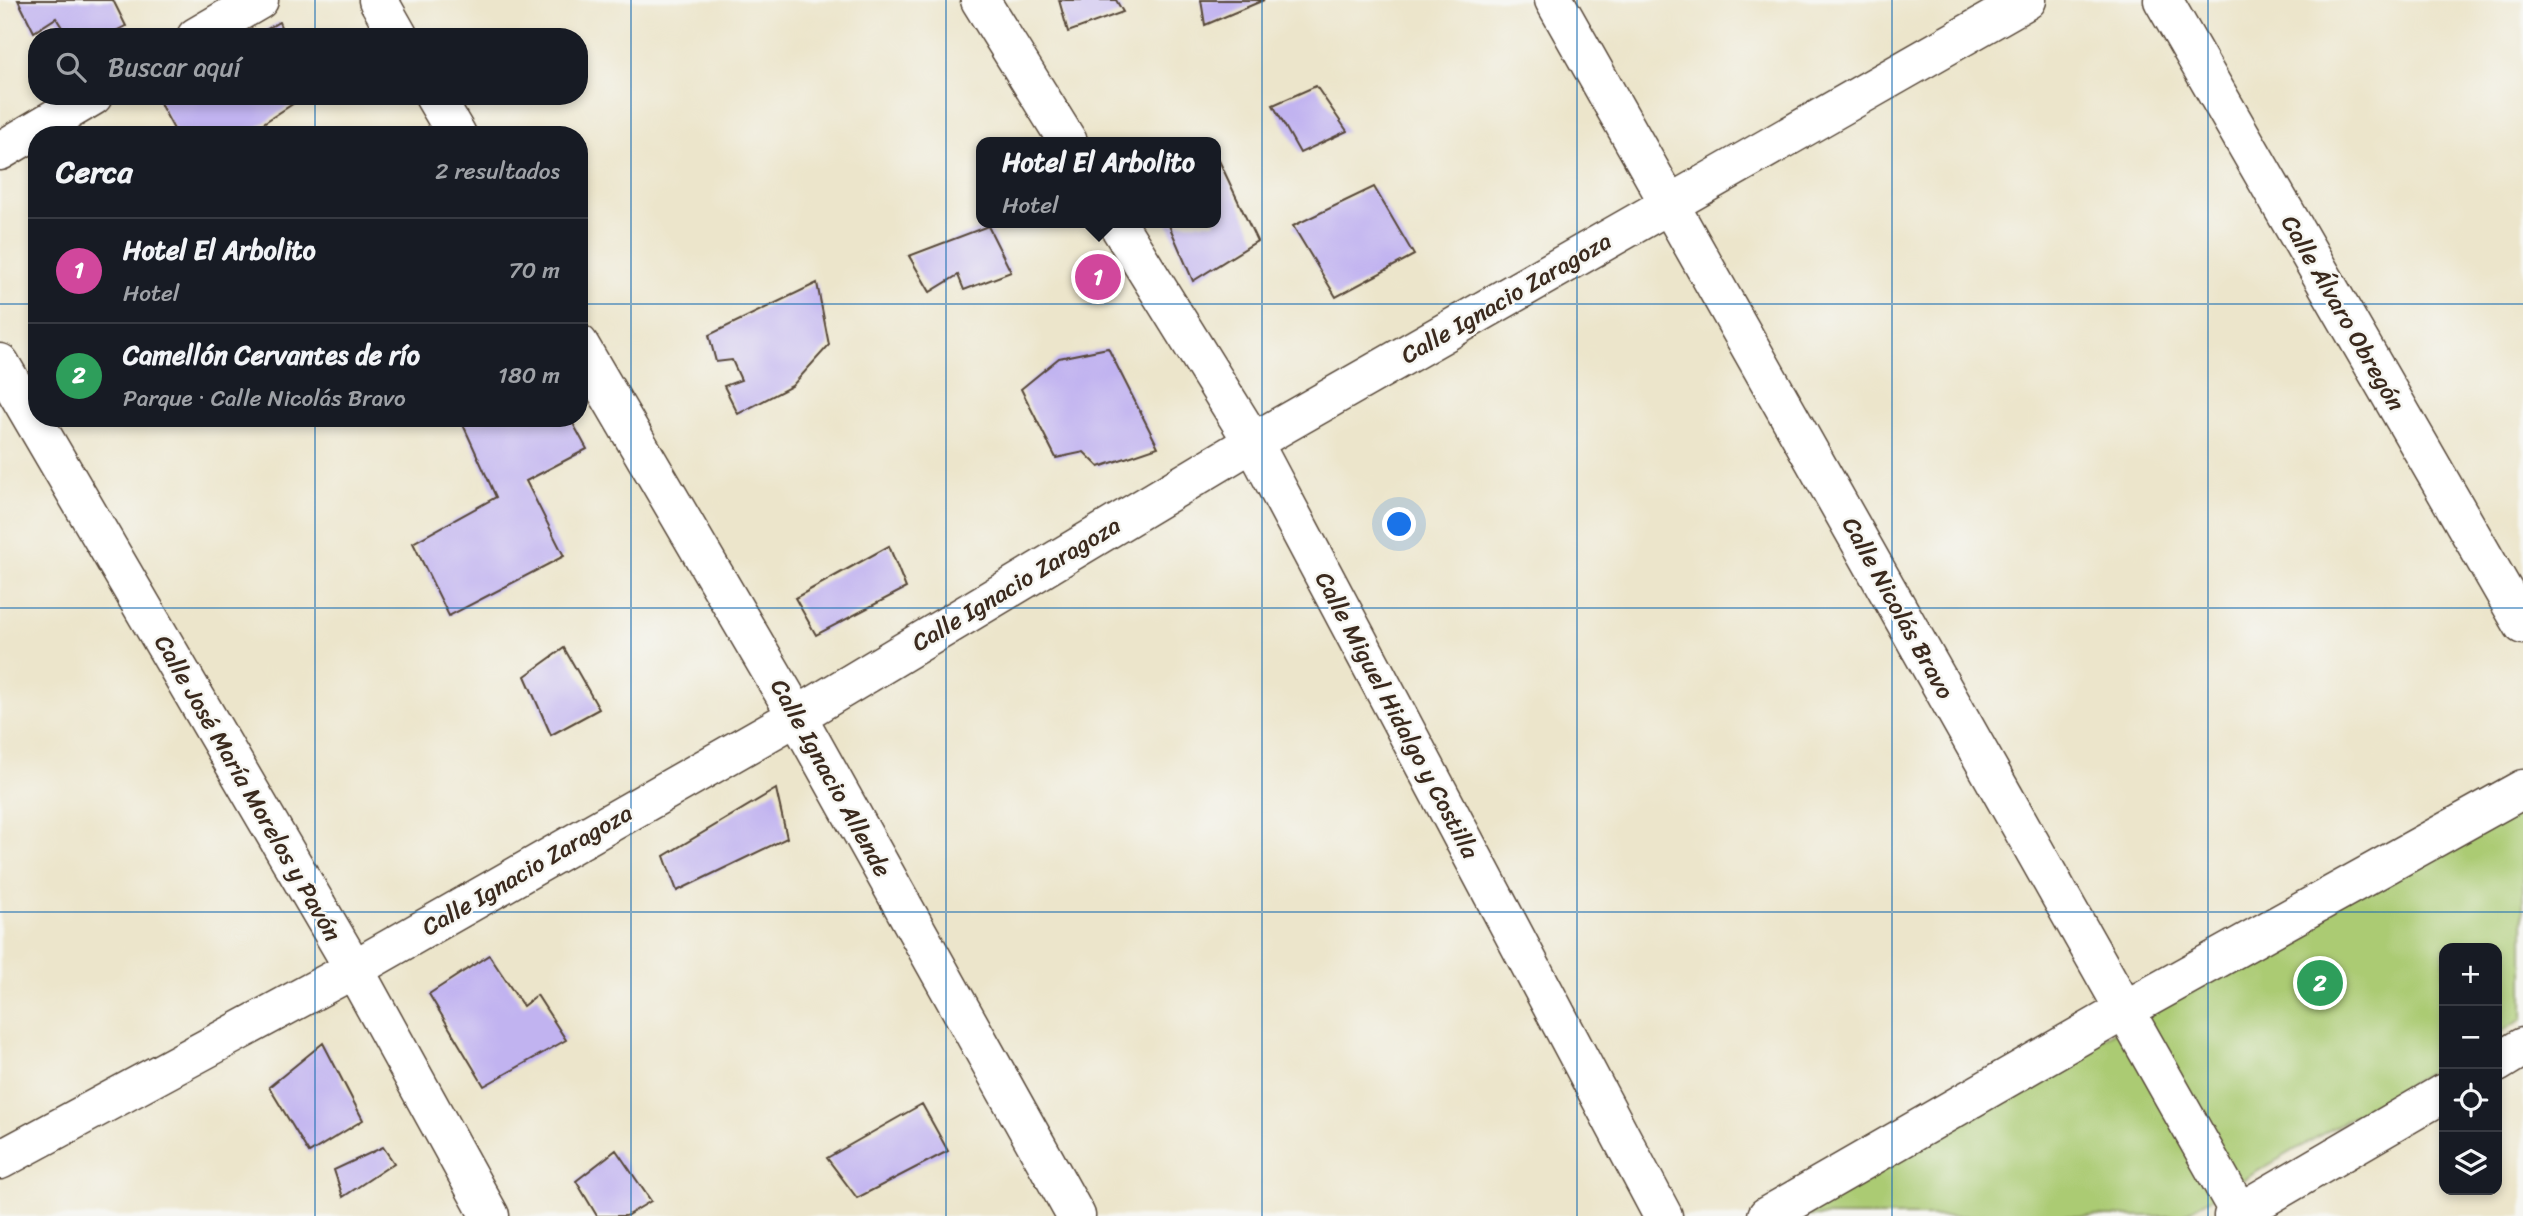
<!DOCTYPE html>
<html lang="es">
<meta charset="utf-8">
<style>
:root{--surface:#171b24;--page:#20242c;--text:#f1f3f6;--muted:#9ea1a6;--line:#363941;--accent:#1f6fb2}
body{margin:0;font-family:Sriracha,sans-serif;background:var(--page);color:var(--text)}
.controls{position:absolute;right:21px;bottom:21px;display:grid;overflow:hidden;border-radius:14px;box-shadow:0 4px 10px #0003}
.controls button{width:63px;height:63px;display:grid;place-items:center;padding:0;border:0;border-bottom:2px solid var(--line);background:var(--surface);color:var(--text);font:35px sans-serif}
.you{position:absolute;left:1400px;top:525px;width:24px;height:24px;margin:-18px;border:5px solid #fff;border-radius:50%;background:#1a73e8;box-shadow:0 0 0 10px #1a73e833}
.badge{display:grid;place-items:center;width:46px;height:46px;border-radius:50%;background:var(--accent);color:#fff;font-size:23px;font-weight:700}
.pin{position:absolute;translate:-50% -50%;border:4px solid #fff;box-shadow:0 2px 7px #0006}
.popup{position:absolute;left:976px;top:137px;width:245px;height:91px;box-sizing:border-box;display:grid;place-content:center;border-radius:14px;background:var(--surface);filter:drop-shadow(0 2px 5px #0005);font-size:23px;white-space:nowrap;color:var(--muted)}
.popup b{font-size:26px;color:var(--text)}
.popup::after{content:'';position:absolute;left:50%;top:100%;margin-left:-14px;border:14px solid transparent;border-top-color:var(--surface)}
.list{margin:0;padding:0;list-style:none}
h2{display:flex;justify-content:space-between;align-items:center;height:91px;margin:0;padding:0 28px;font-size:30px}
h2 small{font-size:23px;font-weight:400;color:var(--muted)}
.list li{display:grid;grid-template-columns:46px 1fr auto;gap:21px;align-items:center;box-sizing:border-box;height:105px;padding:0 28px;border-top:2px solid var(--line)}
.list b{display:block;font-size:26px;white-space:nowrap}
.list p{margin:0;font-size:23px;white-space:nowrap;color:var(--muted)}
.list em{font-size:23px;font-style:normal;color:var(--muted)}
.icon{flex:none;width:38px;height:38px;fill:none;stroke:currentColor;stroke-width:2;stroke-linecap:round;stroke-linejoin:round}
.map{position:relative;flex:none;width:2523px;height:1216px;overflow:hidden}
.search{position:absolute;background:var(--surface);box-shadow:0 4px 10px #0003;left:28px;top:28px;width:560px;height:77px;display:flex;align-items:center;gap:18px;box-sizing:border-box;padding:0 24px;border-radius:28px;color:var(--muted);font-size:26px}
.panel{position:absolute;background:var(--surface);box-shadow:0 4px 10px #0003;left:28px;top:126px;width:560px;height:301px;border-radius:28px}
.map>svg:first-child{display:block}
</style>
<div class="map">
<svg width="2523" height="1216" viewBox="0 0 2523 1216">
<rect width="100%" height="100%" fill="#f6f6f2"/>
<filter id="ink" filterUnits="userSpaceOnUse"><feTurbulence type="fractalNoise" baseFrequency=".0143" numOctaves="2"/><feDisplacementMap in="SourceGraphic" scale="14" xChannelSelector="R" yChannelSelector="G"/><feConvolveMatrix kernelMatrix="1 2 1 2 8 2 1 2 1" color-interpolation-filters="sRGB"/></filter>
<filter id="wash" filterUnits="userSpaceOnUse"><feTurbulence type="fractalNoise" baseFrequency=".00686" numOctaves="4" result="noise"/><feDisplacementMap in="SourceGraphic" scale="28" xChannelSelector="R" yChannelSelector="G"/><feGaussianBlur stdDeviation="1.57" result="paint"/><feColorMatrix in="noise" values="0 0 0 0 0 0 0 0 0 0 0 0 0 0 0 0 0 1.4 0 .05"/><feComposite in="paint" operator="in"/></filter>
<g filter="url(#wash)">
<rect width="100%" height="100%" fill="#ece5cb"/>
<path fill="#abcb73" stroke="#737a48" stroke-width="2" d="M2523,797V1019L2497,1034V948H2444V1064L2180,1216H1793Z"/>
<g id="blocks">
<path fill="#c1b3f0" d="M18,0H113L126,26L104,37H68L56,18L34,32Z
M1059,0H1116L1123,12L1068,32Z
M1201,0H1264L1205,25Z
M279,22L285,37H254Z
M1316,86L1347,131L1300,153L1273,105Z
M156,96H305L245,135H177Z
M1215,152L1257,241L1193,281L1168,223H1215Z
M1374,187L1414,255L1336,297L1293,226Z
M988,226L1011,272L964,290L958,275L930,292L909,256Z
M817,283L829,345L792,386L738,414L724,386L741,380L732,360L716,362L709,335Z
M1108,348L1158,447L1099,467L1084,452L1056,458L1021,389L1059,358Z
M460,418H570L587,449L526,481L564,556L449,616L413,543L496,497Z
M889,546L906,588L816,635L795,598Z
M564,648L599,709L551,735L525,676Z
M776,789L787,838L677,891L664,856Z
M489,955L523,1006L537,995L566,1040L484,1086L429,994Z
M323,1043L363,1120L309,1153L269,1087Z
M922,1104L948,1151L857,1198L827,1158Z
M383,1147L394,1163L343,1197L334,1170Z
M616,1150L651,1201L626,1216H597L576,1181Z"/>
</g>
</g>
<g filter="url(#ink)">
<use href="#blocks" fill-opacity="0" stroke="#564638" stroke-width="2"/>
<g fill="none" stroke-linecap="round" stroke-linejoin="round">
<g stroke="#564638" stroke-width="41">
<path id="minor" d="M378,0L399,37
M980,0L1068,142
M1554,0L2241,1216
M2163,0L2523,625
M196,37L259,0
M434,96L457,135
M0,151L93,96
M1117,223L1253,442L1663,1216
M579,344L797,716L1076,1216
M0,363L354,969L490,1216
M2497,1063L2523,1047
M0,1160L354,969L797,716L1253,442L2027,0
M1767,1216L2125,1010L2523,789
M2233,1216L2444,1093"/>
</g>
<use href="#minor" stroke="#fff" stroke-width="38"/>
</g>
</g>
<path fill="none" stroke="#1f6fb2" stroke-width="2" stroke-opacity="0.55" d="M315,0V37M631,0V1216M946,0V1216M1262,0V1216M1577,0V1216M1892,0V1216M2208,0V1216M315,96V135M0,304H37M579,304H2523M315,418V1216M0,608H2523M0,912H2523"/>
<g text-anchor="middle" stroke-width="5" stroke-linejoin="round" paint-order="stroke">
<g font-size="24" fill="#3b2a1e" stroke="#f6f6f2">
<text transform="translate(1506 298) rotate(-30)" y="8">Calle Ignacio Zaragoza</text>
<text transform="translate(2343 313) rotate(60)" y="8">Calle Álvaro Obregón</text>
<text transform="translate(1016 584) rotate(-31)" y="8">Calle Ignacio Zaragoza</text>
<text transform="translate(1898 608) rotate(61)" y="8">Calle Nicolás Bravo</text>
<text transform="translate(1397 715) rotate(62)" y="8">Calle Miguel Hidalgo y Costilla</text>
<text transform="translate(831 778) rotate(61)" y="8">Calle Ignacio Allende</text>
<text transform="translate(248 788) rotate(60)" y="8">Calle José María Morelos y Pavón</text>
<text transform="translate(527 870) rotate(-30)" y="8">Calle Ignacio Zaragoza</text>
</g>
</g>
</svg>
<div class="controls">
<button>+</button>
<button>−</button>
<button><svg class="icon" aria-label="locate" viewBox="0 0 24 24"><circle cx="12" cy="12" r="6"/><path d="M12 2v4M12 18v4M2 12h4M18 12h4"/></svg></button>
<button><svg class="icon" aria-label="layers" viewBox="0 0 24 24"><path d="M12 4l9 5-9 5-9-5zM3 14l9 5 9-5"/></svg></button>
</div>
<div class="you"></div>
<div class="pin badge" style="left:1098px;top:277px;background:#d1479c">1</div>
<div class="popup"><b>Hotel El Arbolito</b>Hotel</div>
<div class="pin badge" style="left:2320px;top:983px;background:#2e9e5b">2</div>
<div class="search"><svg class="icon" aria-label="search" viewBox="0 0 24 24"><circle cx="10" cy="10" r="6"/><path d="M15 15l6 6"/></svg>Buscar aquí</div>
<section class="panel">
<h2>Cerca<small>2 resultados</small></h2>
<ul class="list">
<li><span class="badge" style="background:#d1479c">1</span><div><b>Hotel El Arbolito</b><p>Hotel</p></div><em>70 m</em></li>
<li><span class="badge" style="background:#2e9e5b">2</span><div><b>Camellón Cervantes de río</b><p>Parque · Calle Nicolás Bravo</p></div><em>180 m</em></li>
</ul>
</section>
</div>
